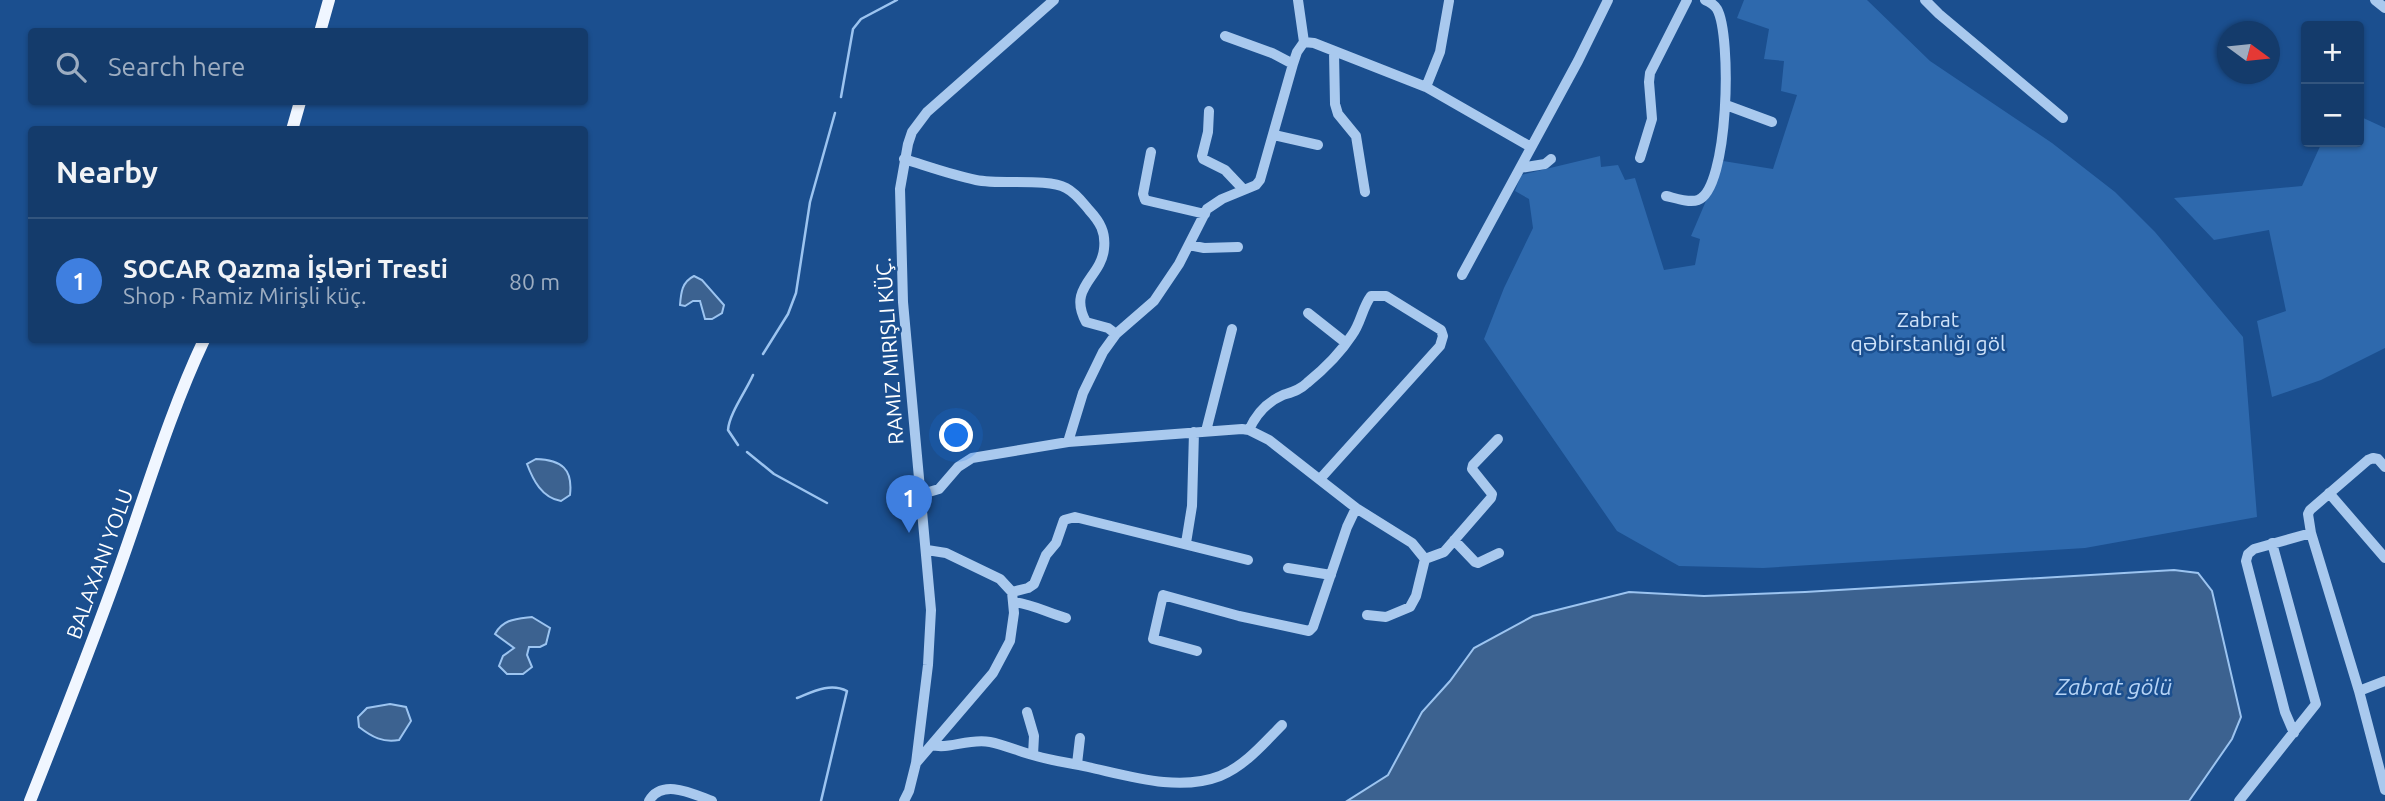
<!DOCTYPE html>
<meta charset="utf-8">
<style>
:root{--surface:#143b6b;--page:#1d4271;--text:#f1f3f6;--muted:#9dadc1;--line:#33557e;--accent:#ffd166}
body{margin:0;font-family:Ubuntu,sans-serif;background:var(--page);color:var(--text)}
.controls{position:absolute;right:21px;top:21px;display:grid;overflow:hidden;border-radius:7px;box-shadow:0 2px 5px #0004}
.controls button{width:63px;height:63px;display:grid;place-items:center;padding:0;border:0;border-bottom:2px solid var(--line);background:var(--surface);color:var(--text);font:35px sans-serif}
.compass{position:absolute;left:2217px;top:21px;width:63px;height:63px;border-radius:50%;background:var(--surface);box-shadow:0 2px 5px #0004;rotate:105deg}
.you{position:absolute;left:957px;top:436px;width:24px;height:24px;margin:-18px;border:5px solid #fff;border-radius:50%;background:#1a73e8;box-shadow:0 0 0 10px #1a73e833}
.badge{display:grid;place-items:center;width:46px;height:46px;border-radius:50%;background:var(--accent);color:#fff;font-size:23px;font-weight:700}
.pin{position:absolute;translate:-50% -58px;filter:drop-shadow(0 2px 4px #0008)}
.pin::after{content:'';position:absolute;top:37px;width:24px;height:21px;background:inherit;clip-path:polygon(0 0,100% 0,50% 100%)}
.list{margin:0;padding:0;list-style:none}
h2{display:flex;justify-content:space-between;align-items:center;height:91px;margin:0;padding:0 28px;font-size:30px}
h2 small{font-size:23px;font-weight:400;color:var(--muted)}
.list li{display:grid;grid-template-columns:46px 1fr auto;gap:21px;align-items:center;box-sizing:border-box;height:126px;padding:0 28px;border-top:2px solid var(--line)}
.list b{display:block;font-size:26px;white-space:nowrap}
.list p{margin:0;font-size:23px;white-space:nowrap;color:var(--muted)}
.list em{font-size:23px;font-style:normal;color:var(--muted)}
.icon{flex:none;width:38px;height:38px;fill:none;stroke:currentColor;stroke-width:2;stroke-linecap:round;stroke-linejoin:round}
.map{position:relative;flex:none;width:2385px;height:801px;overflow:hidden}
.search{position:absolute;background:var(--surface);box-shadow:0 2px 5px #0004;left:28px;top:28px;width:560px;height:77px;display:flex;align-items:center;gap:18px;box-sizing:border-box;padding:0 24px;border-radius:7px;color:var(--muted);font-size:26px}
.panel{position:absolute;background:var(--surface);box-shadow:0 2px 5px #0004;left:28px;top:126px;width:560px;height:217px;border-radius:7px}
.map>svg:first-child{display:block}
</style>
<div class="map">
<svg width="2385" height="801" viewBox="0 0 2385 801">
<rect width="100%" height="100%" fill="#1b4f8f"/>
<path fill="#2e69ad" d="M1744,0H1867L1930,61L2052,143L2115,192L2155,232L2243,337L2257,517L2085,548L1763,568L1679,566L1617,531L1484,339L1504,288L1533,228L1529,199L1515,191L1521,175L1600,156L1601,167L1618,165L1625,180L1635,178L1664,270L1695,265L1700,239L1691,236L1723,161L1773,169L1797,95L1781,91L1784,61L1764,59L1769,29L1737,18Z
M2359,116L2385,128V348L2321,380L2272,397L2257,321L2286,311L2269,230L2214,240L2174,198L2302,186L2322,142H2359Z"/>
<path fill="#3c6290" stroke="#9cc4f0" stroke-width="2" d="M694,276L702,280L724,305L722,313L712,319H705L700,301H693L685,306L680,305C681,292 682,282 694,276Z
M536,459C562,460 573,469 570,495L561,501C542,498 533,480 527,464Z
M2174,570L2198,573L2212,591L2241,717L2232,739L2189,801H1347L1388,775L1422,712L1450,681L1474,648L1533,616L1629,592L1704,596L1805,592Z
M532,617L550,628L546,644L540,647H529L527,655L532,667L523,674H507L499,666L503,656L514,648L495,634C503,619 516,619 532,617Z
M390,704L406,707L411,721L399,740C383,743 372,737 359,727L358,717L367,708Z"/>
<g fill="none" stroke-linecap="round" stroke-linejoin="round">
<path stroke="#9cc4f0" stroke-width="2.5" d="M841,97L853,29L861,19L897,0
M763,354L788,314L796,293L810,202L835,113
M738,445L728,430C729,414 746,391 753,375
M747,452L774,474L827,503
M797,698C812,692 830,682 847,691L821,801"/>
<path stroke="#a9c9ee" stroke-width="10" d="M1298,0L1304,42
M1925,0L1939,14L2063,118
M2375,0L2385,8
M1225,36L1272,53L1293,64
M1334,52L1335,104L1338,114L1356,136L1365,192
M1426,87L1440,52L1449,1
M1726,105L1772,122
M1209,111L1208,132L1202,156L1203,159L1225,170L1243,189
M1274,135L1318,145
M1151,152L1143,194L1145,200L1205,214
M1640,158L1652,119L1649,82L1650,73L1687,0
M904,159C927,166 952,175 976,180C999,185 1047,178 1066,188C1076,193 1083,203 1089,210C1100,222 1106,232 1104,249C1101,278 1067,287 1086,322L1108,328L1116,334
M1520,168L1545,164L1551,159
M1666,196C1675,198 1689,203 1698,200C1729,189 1732,35 1717,9C1714,4 1710,2 1705,0
M1189,245L1204,248L1238,247
M1462,275L1578,61L1608,0
M1308,313L1346,343
M1249,430C1256,414 1267,402 1283,395C1292,392 1300,390 1307,383C1323,370 1341,352 1352,335C1361,323 1362,308 1371,296H1386L1441,330L1443,336L1440,346L1320,479
M1206,431L1232,329
M1068,442L1242,429L1249,430L1269,440L1356,508L1412,543L1425,559L1444,552L1491,498L1492,494L1472,469L1473,465L1498,439
M2329,493L2385,558
M922,494L939,489L958,467L972,458L1068,442L1083,393L1103,352L1116,334L1154,301L1179,264L1207,209L1222,199L1256,185L1260,180L1293,64L1297,52L1304,42L1314,43L1426,87L1531,147
M1454,540L1475,562L1478,563L1499,553
M1186,543L1192,506L1194,432
M1288,568L1331,575
M1012,592L1028,588L1034,584L1046,555L1056,543L1064,520L1075,517L1248,560
M1014,602C1032,604 1048,613 1066,618
M1367,615L1386,617L1410,607L1416,596L1425,559
M1197,651L1153,639L1163,595L1239,616L1309,631L1313,627L1347,527L1356,508
M2385,681L2359,691L2385,790
M2359,691L2311,533L2308,514L2310,510L2368,460L2373,458L2378,459L2385,467
M1027,712L1034,736L1033,755
M2294,733L2285,712L2246,561L2248,554L2254,549L2311,533
M932,745C948,750 968,738 990,742C1005,745 1020,752 1036,756C1053,761 1071,763 1088,767C1129,776 1179,792 1220,776C1245,766 1264,743 1282,725
M916,763L993,673L1010,641L1014,613L1012,592L1000,579L946,553L927,550
M1077,764L1080,738
M649,801C662,778 693,794 712,801
M904,801L909,791L916,763L928,665L931,610L903,302L900,189L908,144L912,132L927,112L1054,0
M2239,801L2316,704L2272,543"/>
<path stroke="#f0f6ff" stroke-width="12" d="M320,32L329,0
M292,130L300,102
M30,801C61,723 92,645 120,566C147,490 170,412 204,340"/>
</g>
<g text-anchor="middle" stroke-width="5" stroke-linejoin="round" paint-order="stroke">
<g font-size="21" fill="#cfe3fa" stroke="#1b4f8f">
<text x="1928" y="327">Zabrat<tspan x="1928" dy="24">qəbirstanlığı göl</tspan></text>
</g>
<g font-size="21" fill="#fff" stroke="#1b4f8f">
<text transform="translate(890 351) rotate(-94)" y="7">RAMIZ MIRIŞLI KÜÇ.</text>
<text transform="translate(100 564) rotate(-70)" y="7">BALAXANI YOLU</text>
</g>
<g font-size="23" font-style="italic" fill="#b5d3f5" stroke="#1b4f8f">
<text x="2114" y="695">Zabrat gölü</text>
</g>
</g>
</svg>
<div class="controls">
<button>+</button>
<button>−</button>
</div>
<svg class="compass" viewBox="-18 -18 36 36"><path d="M0-13l5 13h-10z" fill="#e53935"/><path d="M0 13l5-13h-10z" fill="#9dadc1"/></svg>
<div class="you"></div>
<div class="pin badge" style="left:909px;top:533px;background:#3f7fe0">1</div>
<div class="search"><svg class="icon" aria-label="search" viewBox="0 0 24 24"><circle cx="10" cy="10" r="6"/><path d="M15 15l6 6"/></svg>Search here</div>
<section class="panel">
<h2>Nearby<small></small></h2>
<ul class="list">
<li><span class="badge" style="background:#3f7fe0">1</span><div><b>SOCAR Qazma İşləri Tresti</b><p>Shop · Ramiz Mirişli küç.</p></div><em>80 m</em></li>
</ul>
</section>
</div>
